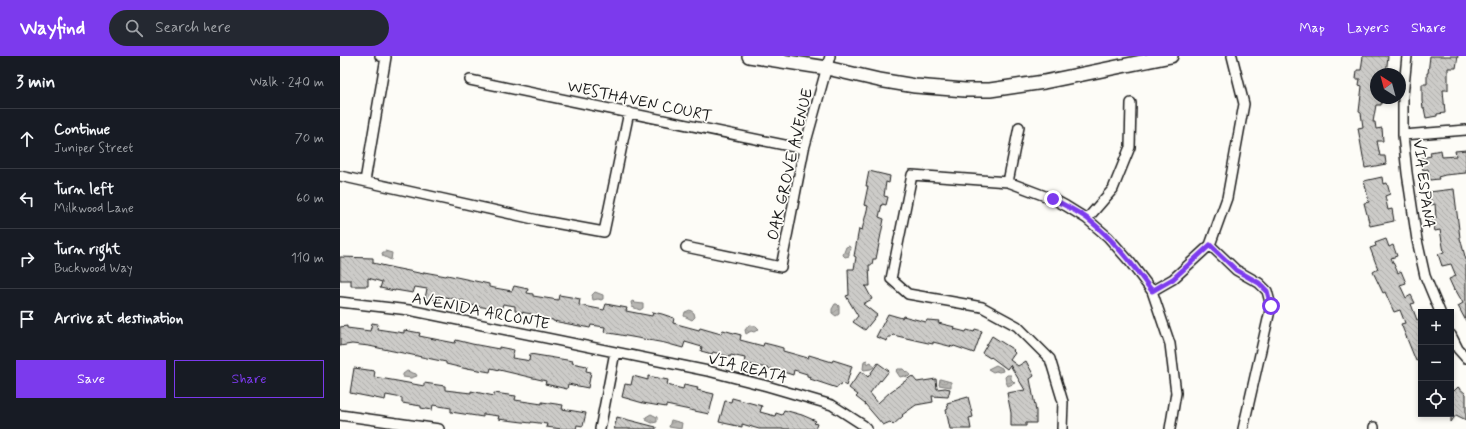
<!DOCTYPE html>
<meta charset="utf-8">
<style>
:root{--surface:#171b24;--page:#242831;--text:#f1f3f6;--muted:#9ea1a6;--line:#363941;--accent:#7c3aed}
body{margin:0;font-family:Mynerve,sans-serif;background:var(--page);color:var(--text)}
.controls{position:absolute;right:12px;bottom:12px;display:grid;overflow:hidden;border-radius:0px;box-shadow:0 2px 6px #0003}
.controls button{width:36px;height:36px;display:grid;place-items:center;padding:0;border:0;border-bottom:1px solid var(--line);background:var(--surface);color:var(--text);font:20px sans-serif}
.compass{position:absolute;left:1030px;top:12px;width:36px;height:36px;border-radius:50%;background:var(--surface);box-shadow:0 2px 6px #0003;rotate:324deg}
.stop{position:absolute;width:12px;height:12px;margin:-9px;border:3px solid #7c3aed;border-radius:50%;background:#fff}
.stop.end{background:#7c3aed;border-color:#fff;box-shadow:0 1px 4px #0008}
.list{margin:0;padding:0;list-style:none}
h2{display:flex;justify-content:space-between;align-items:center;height:52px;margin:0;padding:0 16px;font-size:17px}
h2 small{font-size:13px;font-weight:400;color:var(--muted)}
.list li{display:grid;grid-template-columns:26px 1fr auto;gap:12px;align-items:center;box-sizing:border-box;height:60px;padding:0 16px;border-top:1px solid var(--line)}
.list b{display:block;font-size:15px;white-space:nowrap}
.list p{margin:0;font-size:13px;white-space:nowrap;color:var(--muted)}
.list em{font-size:13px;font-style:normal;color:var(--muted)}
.actions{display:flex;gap:8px;padding:12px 16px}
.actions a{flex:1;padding:9px 0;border:1px solid var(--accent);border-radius:0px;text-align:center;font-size:14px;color:var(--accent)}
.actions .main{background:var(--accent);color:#fff}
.icon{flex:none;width:22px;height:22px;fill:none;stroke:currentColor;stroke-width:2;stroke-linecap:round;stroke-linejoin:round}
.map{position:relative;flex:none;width:1126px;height:373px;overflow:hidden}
header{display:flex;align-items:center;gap:24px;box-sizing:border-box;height:56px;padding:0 20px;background:var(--accent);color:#fff}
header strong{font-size:19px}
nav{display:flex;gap:22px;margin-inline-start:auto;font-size:14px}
.search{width:280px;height:36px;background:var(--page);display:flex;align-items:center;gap:10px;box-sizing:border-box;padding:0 14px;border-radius:22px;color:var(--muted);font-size:15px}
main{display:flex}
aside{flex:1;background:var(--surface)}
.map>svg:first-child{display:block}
</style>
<header>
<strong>Wayfind</strong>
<div class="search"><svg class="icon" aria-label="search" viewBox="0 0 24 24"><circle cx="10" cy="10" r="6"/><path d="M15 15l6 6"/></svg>Search here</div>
<nav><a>Map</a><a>Layers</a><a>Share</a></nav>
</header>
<main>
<aside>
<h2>3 min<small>Walk · 240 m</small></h2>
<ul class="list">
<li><svg class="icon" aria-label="ahead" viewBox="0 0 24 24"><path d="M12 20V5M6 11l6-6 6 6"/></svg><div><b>Continue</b><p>Juniper Street</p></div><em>70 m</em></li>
<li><svg class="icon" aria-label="left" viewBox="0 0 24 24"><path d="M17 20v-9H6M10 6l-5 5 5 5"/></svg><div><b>Turn left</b><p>Milkwood Lane</p></div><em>60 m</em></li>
<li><svg class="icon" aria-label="right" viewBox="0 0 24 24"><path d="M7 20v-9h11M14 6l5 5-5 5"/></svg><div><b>Turn right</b><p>Buckwood Way</p></div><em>110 m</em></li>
<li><svg class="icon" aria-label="arrive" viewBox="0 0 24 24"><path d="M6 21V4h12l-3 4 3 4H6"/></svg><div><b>Arrive at destination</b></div></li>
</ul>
<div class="actions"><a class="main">Save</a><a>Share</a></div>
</aside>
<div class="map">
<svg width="1126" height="373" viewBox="0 0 1126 373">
<defs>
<pattern id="water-waves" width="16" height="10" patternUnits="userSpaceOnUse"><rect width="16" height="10" fill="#b7b6b2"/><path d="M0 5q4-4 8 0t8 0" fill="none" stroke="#9d9c98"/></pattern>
<pattern id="building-back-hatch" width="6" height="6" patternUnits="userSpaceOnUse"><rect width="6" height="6" fill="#cccbc8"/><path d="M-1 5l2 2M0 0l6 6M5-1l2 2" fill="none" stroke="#afaeab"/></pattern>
</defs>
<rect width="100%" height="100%" fill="#fdfcf7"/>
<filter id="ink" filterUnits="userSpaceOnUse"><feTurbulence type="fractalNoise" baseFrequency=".025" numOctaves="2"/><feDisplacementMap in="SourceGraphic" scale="8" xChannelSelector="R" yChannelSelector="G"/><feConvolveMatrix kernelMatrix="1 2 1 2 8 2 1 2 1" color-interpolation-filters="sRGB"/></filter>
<g filter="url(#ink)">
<path fill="url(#water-waves)" stroke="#797876" d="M509,190L511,193L509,196V200L505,201L503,199L506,191Z
M45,195L52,197L51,204L43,200L42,197Z
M255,236L263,239V243L261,244L258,243L253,244L252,239Z
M293,245L295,247L303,248V252L300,254L292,251L291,246Z
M495,248H497L499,250V258L496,260L492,257V253Z
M350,254L354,257L355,261L352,264L344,260L345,256Z
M409,269L416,270L419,273L414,276L411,275L406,278L405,274Z
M527,304V308L531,306L534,311L531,313L524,314L523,313L524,305Z
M656,309L662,312L663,315L659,316L656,315L653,316L648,313Z
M558,313H563L566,316L567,315L570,319L568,321L564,320L560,321L556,315Z
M67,315L76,318L77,320L71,322L63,321V318Z
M667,319H671V323L675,327L668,330L666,326L665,321Z
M600,323L611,326V331L599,329Z
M311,358L317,361V366L312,367L306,364V361Z
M331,364L342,367L341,373L329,371Z"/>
<path fill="url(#building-back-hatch)" stroke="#1c1c1c" d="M1023,0H1048L1046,18H1036V42H1042L1041,49H1036L1033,66H1035L1036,73L1042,72L1043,85H1037L1040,100H1045L1046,108L1025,112L1018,72L1023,71L1021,57L1019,56L1022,30L1019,29L1020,23H1016L1017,14H1021Z
M1090,0H1118L1116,12H1108V34H1103L1105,57L1097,58V60L1086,62L1084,52H1083L1082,45V28H1087V17H1088Z
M1101,94L1102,101L1116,100L1115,95L1126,94V117L1105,119L1098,121L1099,123L1090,124L1088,113L1083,114L1081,102L1091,100L1090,96Z
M529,115L550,120L549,127L546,126L544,140L548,141L546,149L542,148L539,161L544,163L536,203H533L532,209H529L530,230H525L532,243L523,248L537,259L525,274L513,266L518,260L506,240L509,239L508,213H514L516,201L514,200L519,173L522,174L528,150L524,149L528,130H526Z
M1042,121L1043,128L1047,127L1050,138L1045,140L1048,154L1052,153L1054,165L1030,170L1024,147L1029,146L1024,125Z
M1114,133L1120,182L1126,204V265L1118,250L1123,247L1115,233L1114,234L1109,223L1116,220L1111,208L1102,210L1098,198L1104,196L1100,174L1095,175L1092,163L1096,162L1095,148L1091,149L1089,136Z
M1046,183L1049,191L1053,189L1057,200L1051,202L1058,217L1061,215L1066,227L1060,229L1066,242L1071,239L1075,247L1071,248L1077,264L1081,262V303L1076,305L1061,268L1065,267L1060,254L1054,256L1045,236L1043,237L1033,216L1038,213L1030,192L1036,190L1035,187Z
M0,201L33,202V207L54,212L84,218V216L106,220L107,219L149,228V231L172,235L174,230L188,233L187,237L193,238V240L218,244L219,239L231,241L240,243L239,249L264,254L266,248L287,252L286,255L312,260L313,256L322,258L334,262L333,267L359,274L360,272L381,278L383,274L401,279L400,284L423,290L424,287L436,290L443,292V295L468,302L469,299L492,306L493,304L512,310L506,330L502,327L501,330L499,329L497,332L470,323L471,321L467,320V318L454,314L453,319L440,315L404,307L405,302L391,299L390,301L373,296L372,298L361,295L362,291L345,286L343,292L325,287L264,276L265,271L251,269L250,272L213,265V264L191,260L192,258L175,255V250L163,248L161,254L124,248L125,245L100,240L99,245L85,242L87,233L75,231L73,237L55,234V235L40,232L42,226L28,222V230H11V224H0Z
M548,258L562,262L563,260L586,266L587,264L599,265L598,267L615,271L614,273L626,276L627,274L634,276L635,273L642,275L634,297L614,290L613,291L593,286V288L579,285L553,279L551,281H548L547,285L536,281Z
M32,267L38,268L37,273L64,277V274L80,277L79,280L115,287L116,284L132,288L159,293V291L174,294L172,302L185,304L189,305L190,298L233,305L232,307L247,310L246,315L251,316L248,332L228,328L227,333L205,328L206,325L151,312L150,316L127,312V313L106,308V306L29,290L12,288L0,290V271L7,270V272L30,275Z
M652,280L674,294L673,295L675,297L670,304L678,310L686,305L694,320L690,323L696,355V367H686V370H671V357L667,337L685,334L670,309L667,313L651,301L650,302L642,297Z
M538,307L549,315L541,325L540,324L530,337L538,347L550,336L572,320L577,326L596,323L597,333L605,332L610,333L608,341L592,340L593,346L576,349L562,359L563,360L553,369L550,366L543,369L525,348L516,341L518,339L509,332L521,315L528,321Z
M14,312L35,315L34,321L57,325L84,330V327L105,330V334L131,337V335L154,340V337L176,340L175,344L202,348V346L223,349L222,353L246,357L243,370L237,369L236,373H222L206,371L207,368L191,366V367L158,363L159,360L143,358V361L111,356V352L93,349L92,354L81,352V350L62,347V342L46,339L45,344L10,337Z
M293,320L308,324V320L328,324L327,329L343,333L344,329L358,332L357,334L374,338L369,358L326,349V351L303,347L282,341L285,328L291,329Z
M1118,331L1126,338V364L1116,359L1111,366V333L1114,335Z
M628,341L633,361L629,362L631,373H610L606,354L608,353L607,347Z
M392,342L422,350L420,356L435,360L436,357L442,359L444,354L462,359L476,365L474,367L477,368L475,373H419L402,368V371L379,366L385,345L391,346Z
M277,361L316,371V373H274Z"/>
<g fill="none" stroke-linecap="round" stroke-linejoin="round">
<g stroke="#1c1c1c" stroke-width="12">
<path id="street" d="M1067,0L1063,40V79L1067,117L1077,184L1085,220L1100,256
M130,24L464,93
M1063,79L1126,74
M0,120L198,164L264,176L289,56
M25,125L46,1L40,0
M668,126L679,71
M747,163L773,133L790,91L791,47
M870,189L896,214L919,227L927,235L931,250L903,373
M346,191L441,211L464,93L490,0
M812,235L833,223L870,189L887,142L904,48L892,0
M0,246L69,254L368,315L427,330L492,349L523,369L527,373
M1111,279L1118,293L1126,302
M0,359L99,373
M1034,371V373
M260,373L275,296
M722,373L723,346L710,303L677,270L642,251L568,238L551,223L572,119L668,126L713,143L726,150L747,163L768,181L790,206L812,235L830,288L836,337L830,373"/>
</g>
<g stroke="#1c1c1c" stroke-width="16">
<path id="secondary" d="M409,0L487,12L539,24L575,30L625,34H650L704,26L831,0"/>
</g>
<use href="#street" stroke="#fdfcf7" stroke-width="9"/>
<use href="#secondary" stroke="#fdfcf7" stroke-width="13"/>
</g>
</g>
<g fill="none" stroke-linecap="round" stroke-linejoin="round" filter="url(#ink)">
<path stroke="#7c3aed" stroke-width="5" d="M713,143C724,149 737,155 748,163C773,183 793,209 812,235L833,223L870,189L896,214L919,227L927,235L931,250"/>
</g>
<g text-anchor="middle" stroke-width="3.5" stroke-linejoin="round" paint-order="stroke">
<g font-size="16" fill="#1c1c1c" stroke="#fdfcf7">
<text transform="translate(300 44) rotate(12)" y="6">WESTHAVEN COURT</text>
<text transform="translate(449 108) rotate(-77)" y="6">OAK GROVE AVENUE</text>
<text transform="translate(1085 128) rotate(83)" y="6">VIA ESPANA</text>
<text transform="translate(141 254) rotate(11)" y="6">AVENIDA ARCONTE</text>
<text transform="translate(408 311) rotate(14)" y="6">VIA REATA</text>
</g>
</g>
</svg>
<div class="controls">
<button>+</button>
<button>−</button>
<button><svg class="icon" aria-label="locate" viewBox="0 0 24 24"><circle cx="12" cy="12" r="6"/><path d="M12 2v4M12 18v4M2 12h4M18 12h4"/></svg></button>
</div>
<svg class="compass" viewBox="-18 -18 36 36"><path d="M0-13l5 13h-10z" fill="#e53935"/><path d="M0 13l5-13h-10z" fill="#9ea1a6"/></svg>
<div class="stop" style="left:931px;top:250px"></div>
<div class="stop end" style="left:713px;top:143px"></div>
</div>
</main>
